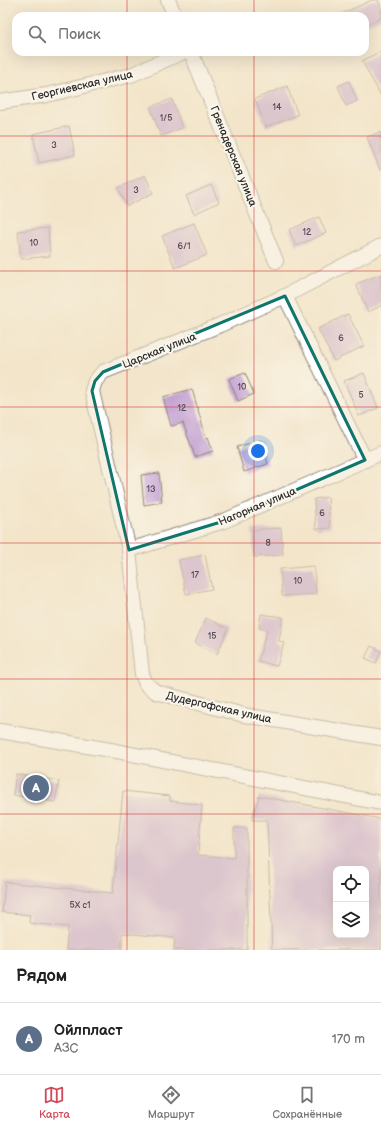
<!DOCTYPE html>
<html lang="ru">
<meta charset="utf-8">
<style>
:root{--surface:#fff;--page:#f2f2f2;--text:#202124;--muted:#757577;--line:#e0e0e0;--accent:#d1495b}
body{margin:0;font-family:"Balsamiq Sans",sans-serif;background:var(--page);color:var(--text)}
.controls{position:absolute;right:12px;bottom:12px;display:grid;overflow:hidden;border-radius:8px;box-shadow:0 4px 16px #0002}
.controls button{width:36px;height:36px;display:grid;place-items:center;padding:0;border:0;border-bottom:1px solid var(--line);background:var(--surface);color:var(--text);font:20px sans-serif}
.you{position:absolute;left:258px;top:451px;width:14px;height:14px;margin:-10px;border:3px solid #fff;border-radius:50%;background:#1a73e8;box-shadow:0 0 0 6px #1a73e833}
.badge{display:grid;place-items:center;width:26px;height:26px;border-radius:50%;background:var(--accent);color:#fff;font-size:13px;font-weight:700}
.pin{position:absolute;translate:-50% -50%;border:2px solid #fff;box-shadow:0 1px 4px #0006}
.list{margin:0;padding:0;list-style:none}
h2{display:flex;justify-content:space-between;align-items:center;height:52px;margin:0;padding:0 16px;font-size:17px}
h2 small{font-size:13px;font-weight:400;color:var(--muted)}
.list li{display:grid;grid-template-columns:26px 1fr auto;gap:12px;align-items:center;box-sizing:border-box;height:72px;padding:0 16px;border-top:1px solid var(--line)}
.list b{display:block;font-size:15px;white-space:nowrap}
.list p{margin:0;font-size:13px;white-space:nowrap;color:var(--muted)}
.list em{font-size:13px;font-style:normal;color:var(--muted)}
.icon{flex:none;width:22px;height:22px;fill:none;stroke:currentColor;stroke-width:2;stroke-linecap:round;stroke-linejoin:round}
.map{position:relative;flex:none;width:381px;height:950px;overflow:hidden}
.search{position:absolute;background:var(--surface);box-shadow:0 4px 16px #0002;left:12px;right:12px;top:12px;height:44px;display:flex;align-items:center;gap:10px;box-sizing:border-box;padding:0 14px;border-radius:12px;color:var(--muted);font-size:15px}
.sheet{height:124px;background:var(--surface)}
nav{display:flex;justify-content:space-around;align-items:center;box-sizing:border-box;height:56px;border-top:1px solid var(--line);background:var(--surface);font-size:11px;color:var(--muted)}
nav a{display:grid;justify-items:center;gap:2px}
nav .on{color:var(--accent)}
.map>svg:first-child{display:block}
</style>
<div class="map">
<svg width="381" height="950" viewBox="0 0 381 950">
<rect width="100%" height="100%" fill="#fbf7ec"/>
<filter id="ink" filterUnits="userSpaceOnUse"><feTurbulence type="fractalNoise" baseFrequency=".025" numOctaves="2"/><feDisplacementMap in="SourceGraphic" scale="8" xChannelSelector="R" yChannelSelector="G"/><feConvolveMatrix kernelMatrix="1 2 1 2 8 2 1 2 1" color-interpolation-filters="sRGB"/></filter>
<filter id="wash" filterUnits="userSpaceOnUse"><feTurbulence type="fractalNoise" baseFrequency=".012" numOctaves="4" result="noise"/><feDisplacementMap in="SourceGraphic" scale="16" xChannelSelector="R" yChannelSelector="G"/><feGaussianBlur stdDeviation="0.9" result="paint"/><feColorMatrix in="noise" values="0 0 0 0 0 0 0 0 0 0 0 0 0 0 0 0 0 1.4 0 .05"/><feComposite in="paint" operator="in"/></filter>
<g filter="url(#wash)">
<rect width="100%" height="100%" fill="#f3e5cb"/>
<g id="blocks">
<path fill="#c29fd1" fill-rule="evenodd" d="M372,0H378L381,8V18L365,25V16H337Z
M381,51V96L362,61Z
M349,81L357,101L346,106L338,86Z
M287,86L298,115L266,127L255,99Z
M172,99L182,128L161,136L150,107Z
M69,126L75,155L39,163L33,134Z
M381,132V170H380L367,137Z
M145,175L153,193L127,206L118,188Z
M211,185L219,202L194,214L186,196Z
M319,217L326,233L296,246L289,230Z
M194,223L207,255L175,268L162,236Z
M48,228L50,256L21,259L18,231Z
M381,274V306L368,312L356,284Z
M348,314L364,346L334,361L318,329Z
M245,373L254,394L238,401L229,379Z
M364,373L378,408L359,416L344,381Z
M192,389L206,438L208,437L213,451L195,457L183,423L171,426L163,397Z
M261,440L268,464L244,472L237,447Z
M159,473L162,502L144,505L141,475Z
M328,497L330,528L316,529L314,499Z
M281,528L283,555L254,557L252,530Z
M205,555L212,589L186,594L179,560Z
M314,566L316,594L282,596L280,569Z
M261,614L283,617L279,641L284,643L277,666L258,661L267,630L259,628Z
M206,618L228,629L217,654L195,643Z
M371,646L381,651L376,663L365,658Z
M16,774L59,781L55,802L13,795Z
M123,791L170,796V801L202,805L198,855L234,858V828H247V950H174L175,938L122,933V950H66L68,927L29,923L30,915L2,912L5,882L113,893Z
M259,796L381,819V950H272L267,820H252ZM336,869H366V935H336Z"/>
</g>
</g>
<g filter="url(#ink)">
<use href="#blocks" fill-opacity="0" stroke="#8f887b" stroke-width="1"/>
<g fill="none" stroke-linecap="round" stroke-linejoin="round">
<g stroke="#8f887b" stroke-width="16">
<path id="minor" d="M168,0L175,16
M191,52L276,261
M0,102L47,95L131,75L183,52
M381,246L285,296L220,325L103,372L95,381L92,391L129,550L142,674L146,684L156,692L244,715L381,738
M285,296L365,460
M129,550L224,521L381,453
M0,731L116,751L381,803"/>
</g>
<use href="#minor" stroke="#fff" stroke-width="14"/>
</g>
</g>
<path d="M0 0H381V950H0ZM285,296L365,460L224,521L129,550L92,391L95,381L103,372Z" fill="#f3e5cb" fill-opacity=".55" fill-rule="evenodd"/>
<path fill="none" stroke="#0f766e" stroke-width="3" stroke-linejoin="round" d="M285,296L365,460L224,521L129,550L92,391L95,381L103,372Z"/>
<path fill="none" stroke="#d62828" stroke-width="1" stroke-opacity="0.55" d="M127,0V16M254,0V16M127,52V950M254,52V950M0,136H381M0,271H381M0,407H381M0,543H381M0,679H381M0,814H381"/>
<g text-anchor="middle" stroke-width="4" stroke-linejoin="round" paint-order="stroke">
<g font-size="9" fill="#514854">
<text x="277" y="110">14</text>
<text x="166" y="121">1/5</text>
<text x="54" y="148">3</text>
<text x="136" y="193">3</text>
<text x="307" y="235">12</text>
<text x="34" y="246">10</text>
<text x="184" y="249">6/1</text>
<text x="341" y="341">6</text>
<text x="242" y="390">10</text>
<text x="361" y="398">5</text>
<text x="182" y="411">12</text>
<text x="151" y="492">13</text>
<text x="322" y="516">6</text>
<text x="268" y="546">8</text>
<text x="195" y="578">17</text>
<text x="298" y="584">10</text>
<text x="212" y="639">15</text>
<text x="80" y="908">5Х с1</text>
</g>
<g font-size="11" fill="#2b2b2b" stroke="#fbf7ec">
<text transform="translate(82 85) rotate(-13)" y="4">Георгиевская улица</text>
<text transform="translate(234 156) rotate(68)" y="4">Гренадерская улица</text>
<text transform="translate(159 350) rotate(-22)" y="4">Царская улица</text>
<text transform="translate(257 506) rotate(-23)" y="4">Нагорная улица</text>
<text transform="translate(219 707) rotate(13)" y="4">Дудергофская улица</text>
</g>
</g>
</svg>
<div class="controls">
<button><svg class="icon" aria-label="locate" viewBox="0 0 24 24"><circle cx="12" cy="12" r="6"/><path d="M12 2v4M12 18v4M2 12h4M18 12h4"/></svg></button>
<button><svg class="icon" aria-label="layers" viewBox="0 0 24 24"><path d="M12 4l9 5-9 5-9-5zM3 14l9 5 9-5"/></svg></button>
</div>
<div class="you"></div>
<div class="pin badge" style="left:36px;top:788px;background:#5c6f8a">A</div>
<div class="search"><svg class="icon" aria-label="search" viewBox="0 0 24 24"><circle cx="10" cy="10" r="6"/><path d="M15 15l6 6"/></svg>Поиск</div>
</div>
<section class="sheet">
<h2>Рядом<small></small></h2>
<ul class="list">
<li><span class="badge" style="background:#5c6f8a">A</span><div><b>Ойлпласт</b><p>АЗС</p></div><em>170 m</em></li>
</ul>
</section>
<nav>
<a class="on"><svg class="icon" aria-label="map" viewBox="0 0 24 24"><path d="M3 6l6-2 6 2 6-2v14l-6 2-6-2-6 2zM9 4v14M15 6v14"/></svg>Карта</a>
<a><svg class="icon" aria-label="directions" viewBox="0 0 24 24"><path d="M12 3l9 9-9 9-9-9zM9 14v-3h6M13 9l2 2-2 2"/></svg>Маршрут</a>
<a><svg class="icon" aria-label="saved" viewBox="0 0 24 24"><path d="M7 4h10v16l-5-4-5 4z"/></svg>Сохранённые</a>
</nav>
